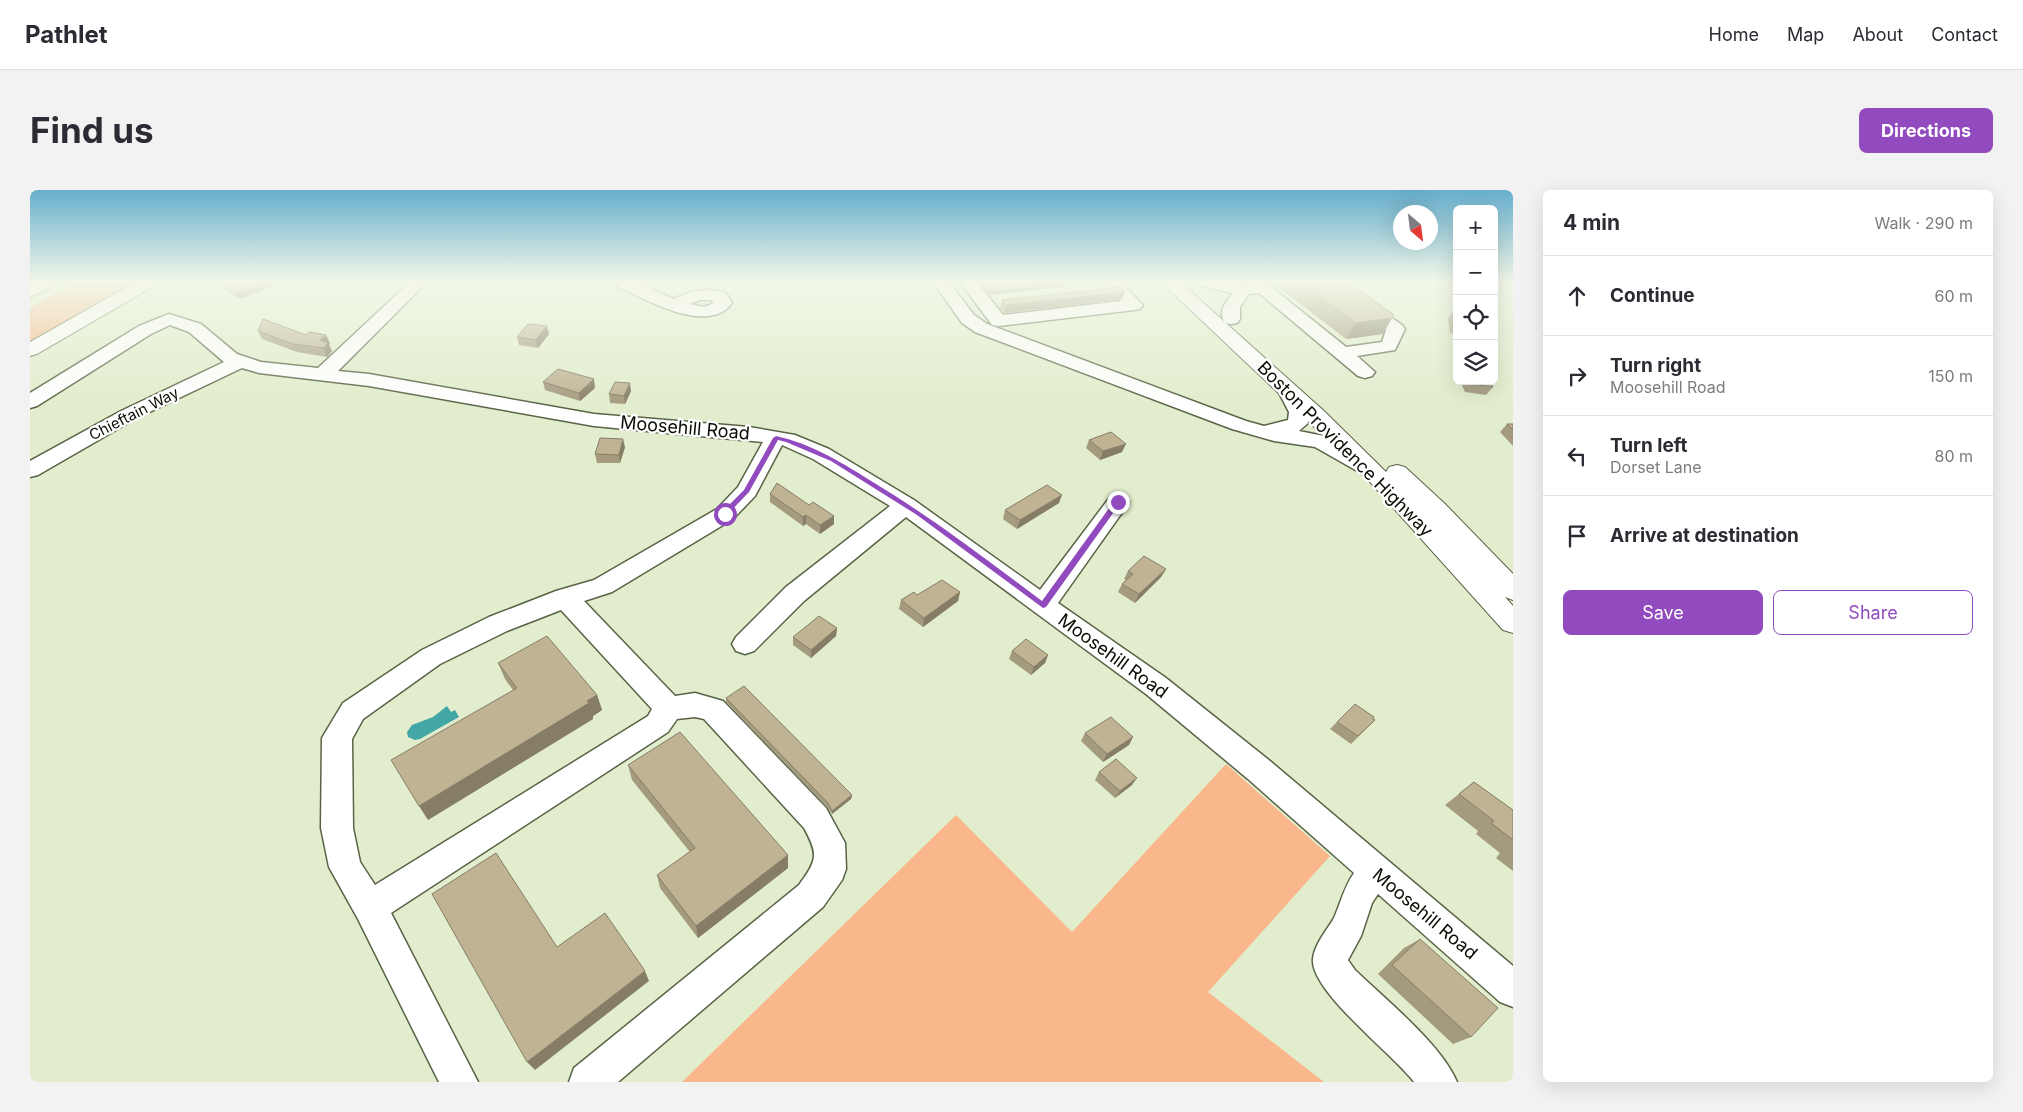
<!DOCTYPE html>
<meta charset="utf-8">
<style>
:root{--surface:#fff;--page:#f2f2f3;--text:#2b2b33;--muted:#7c7c81;--line:#e1e1e2;--accent:#924bbe}
body{margin:0;font-family:Inter,sans-serif;background:var(--page);color:var(--text)}
.controls{position:absolute;right:15px;top:15px;display:grid;overflow:hidden;border-radius:8px;box-shadow:0 5px 20px #0002}
.controls button{width:45px;height:45px;display:grid;place-items:center;padding:0;border:0;border-bottom:1px solid var(--line);background:var(--surface);color:var(--text);font:25px sans-serif}
.compass{position:absolute;left:1363px;top:15px;width:45px;height:45px;border-radius:50%;background:var(--surface);box-shadow:0 5px 20px #0002;rotate:152deg}
.stop{position:absolute;width:15px;height:15px;margin:-11px;border:4px solid #924bbe;border-radius:50%;background:#fff}
.stop.end{background:#924bbe;border-color:#fff;box-shadow:0 1px 5px #0008}
.list{margin:0;padding:0;list-style:none}
h2{display:flex;justify-content:space-between;align-items:center;height:65px;margin:0;padding:0 20px;font-size:21px}
h2 small{font-size:16px;font-weight:400;color:var(--muted)}
.list li{display:grid;grid-template-columns:32px 1fr auto;gap:15px;align-items:center;box-sizing:border-box;height:80px;padding:0 20px;border-top:1px solid var(--line)}
.list b{display:block;font-size:19px;white-space:nowrap}
.list p{margin:0;font-size:16px;white-space:nowrap;color:var(--muted)}
.list em{font-size:16px;font-style:normal;color:var(--muted)}
.actions{display:flex;gap:10px;padding:15px 20px}
.actions a{flex:1;padding:11px 0;border:1px solid var(--accent);border-radius:8px;text-align:center;font-size:18px;color:var(--accent)}
.actions .main{background:var(--accent);color:#fff}
.icon{flex:none;width:28px;height:28px;fill:none;stroke:currentColor;stroke-width:2;stroke-linecap:round;stroke-linejoin:round}
.map{position:relative;flex:none;width:1483px;height:892px;overflow:hidden;border-radius:8px}
header{display:flex;align-items:center;gap:30px;box-sizing:border-box;height:70px;padding:0 25px;background:var(--surface);border-bottom:1px solid var(--line)}
header strong{font-size:24px}
nav{display:flex;gap:28px;margin-inline-start:auto;font-size:18px}
.intro{display:flex;align-items:center;justify-content:space-between;box-sizing:border-box;height:120px;padding:0 30px}
h1{margin:0;font-size:35px}
.button{padding:12px 22px;border-radius:8px;background:var(--accent);color:#fff;font-size:18px;font-weight:700}
main{display:flex;gap:30px;padding:0 30px}
aside{flex:1;background:var(--surface);border-radius:8px;box-shadow:0 5px 20px #0002}
.map>svg:first-child{display:block}
</style>
<header>
<strong>Pathlet</strong>
<nav><a>Home</a><a>Map</a><a>About</a><a>Contact</a></nav>
</header>
<div class="intro"><h1>Find us</h1><a class="button">Directions</a></div>
<main>
<div class="map">
<svg width="1483" height="892" viewBox="0 0 1483 892">
<rect width="100%" height="100%" fill="#e1edcc"/>
<path fill="#f9b78b" d="M45,92H105L0,151V118Z
M1196,574L1300,666L1178,802L1294,892H652L926,625L1042,742Z"/>
<path fill="#43a8a5" d="M417,516L421,522L425,520L429,527L390,549L385,550L378,547L377,542L382,535L403,527Z"/>
<g fill="none" stroke-linecap="round" stroke-linejoin="round">
<g stroke="#596346" stroke-width="3">
<path id="minor" d="M380,92H397L308,181L339,184L564,224L719,237L765,245L799,259L884,310L1010,400L1080,307L1088,305L1096,307L1099,312L1096,317L1028,413L1136,488L1240,571L1483,776V817L1470,812L1348,704L1342,713L1331,746L1318,770L1325,780C1356,810 1411,854 1427,892H1384C1364,865 1280,801 1283,769C1284,755 1297,740 1304,728C1311,712 1314,697 1324,683L1218,589L1116,504L876,327L774,411L724,461L715,464L706,461L702,454L706,447L756,397L860,316L783,269L752,255L725,306L703,329L582,402L554,411L645,506L665,503L693,511L796,618L815,653L816,679L812,690L793,717L588,892H539L544,878L769,695C787,670 789,665 774,638L674,529L665,527L647,529L638,542L361,723L448,892H409L328,729L299,677L291,638L292,548L313,513L392,460L459,427L526,401L564,390L687,319L708,297L733,252L564,236L339,196L229,183L212,178L105,229L8,285L0,287V271L91,221L194,172L159,142L140,135L121,144L7,216L0,218V203L109,136L139,124L171,134L207,164L231,172L288,178ZM531,420L622,519L618,526L345,695L330,672L323,638L322,549L333,529L410,474L477,441Z
M585,92H606L644,109C662,100 677,97 696,103L702,113C679,146 614,109 587,96ZM670,110H681L684,112C677,119 669,116 660,114Z
M903,92H919L944,125L957,134L1216,231L1234,236L1258,230L1259,222L1248,201L1251,197L1258,195L1265,197L1279,222L1278,233L1269,241L1299,247L1345,272L1348,277L1345,282L1337,284L1329,282L1285,257L1244,251L1202,239L945,142L932,133Z
M930,92H947L973,125L1091,111L1073,92H1090L1113,115L1110,119L1104,120L968,136L962,135Z
M1169,92H1200L1218,94L1217,92H1235L1316,157L1352,152L1356,140L1291,92H1310L1372,135L1375,139L1365,160L1327,166L1345,182L1342,186L1335,188L1328,186L1229,103L1219,104L1210,117V129L1207,133L1201,134L1195,133C1187,121 1196,112 1203,103L1171,96Z"/>
</g>
<g stroke="#596346" stroke-width="2">
<path id="major" d="M1131,92H1150L1294,221L1356,282L1359,277L1367,275L1375,277L1415,314L1483,384V410L1475,407L1483,416V443L1473,440L1340,292L1278,231Z"/>
</g>
<g stroke="#596346" stroke-width="2">
<path id="highway" d="M5,92H27L24,96L0,107V95Z
M106,92H127L124,96L7,164L0,166V152Z"/>
</g>
<use href="#minor" fill="#fff" fill-rule="evenodd"/>
<use href="#major" fill="#fff" fill-rule="evenodd"/>
<use href="#highway" fill="#fff" fill-rule="evenodd"/>
</g>
<path fill="#a49a7e" d="M187,92H246L247,95L209,109L189,95Z
M949,92H1075L960,105Z
M1242,92H1318L1362,128L1353,144L1316,149Z
M1092,109L974,123L970,118L972,110Z
M1427,118V144L1420,143L1418,128L1424,120Z
M228,141L300,153L299,154L302,161L297,167L267,162L232,149Z
M519,144L508,158L489,155L487,147Z
M1430,191H1460L1463,197L1456,205L1435,202Z
M513,192L565,198L550,211L515,200Z
M601,201L595,214L580,213L579,204Z
M1477,234H1483V256L1470,242Z
M1059,250L1092,262L1070,270L1056,258Z
M595,257L590,273H567L565,264Z
M740,304L779,315L804,326V334L790,344L776,334L773,336L740,312Z
M1029,313L987,339L973,329L975,320Z
M1136,379L1131,387L1105,413L1088,402L1092,394L1096,390L1094,389L1098,381Z
M930,402L928,411L893,437L869,419L871,410L887,405Z
M807,438L806,446L781,468L763,455V447Z
M982,461L1018,465L1015,473L1001,485L979,469Z
M468,473L567,505L572,520L563,526V529L398,630L483,500L475,489Z
M696,508L822,605L821,609L802,624L797,617L696,512Z
M1325,514L1345,530L1321,554L1300,539Z
M1055,543L1099,555L1073,572L1051,551Z
M598,575L758,665V678L668,748L630,698L627,685L660,662L602,590Z
M1069,582L1102,595L1085,608L1065,590Z
M1444,592L1483,620V681L1466,668L1470,663L1446,644L1448,641L1415,615Z
M1390,749L1441,847L1423,854L1348,784L1374,758Z"/>
<path fill="#867d67" d="M238,92H246L247,95L209,109L206,103Z
M1045,92H1075L960,105L961,101Z
M1095,102L1092,109L974,123L976,115Z
M1362,128L1353,144L1316,149L1325,133Z
M517,136L519,144L508,158L506,150Z
M296,145L300,153L299,154L302,161L297,167L290,150Z
M564,189L565,198L550,211L549,203Z
M600,193L601,201L595,214L594,206Z
M593,249L595,257L590,273L589,265Z
M1096,254L1092,262L1070,270L1073,261Z
M1032,305L1029,313L987,339L990,330Z
M776,325V334L773,336V327Z
M804,326V334L790,344V335Z
M1136,379L1131,387L1105,413L1109,404Z
M930,402L928,411L893,437L894,428Z
M807,438L806,446L781,468V460Z
M1018,465L1015,473L1001,485L1004,477Z
M567,505L572,520L563,526V529L398,630L389,616Z
M1103,547L1099,555L1073,572L1077,564Z
M1107,588L1102,595L1085,608L1090,601Z
M822,605L821,609L802,624V621Z
M758,665V678L668,748L666,736Z
M615,781L619,791L505,880L497,872Z"/>
<path fill="#bfb393" stroke="#867d67" d="M190,92H238L206,103Z
M953,92H1045L961,101Z
M1270,92H1318L1364,125L1362,128L1325,133Z
M1090,97L1095,102L976,115L972,110Z
M1427,118V135L1425,134L1424,120Z
M233,129L276,145L279,142L296,145L290,150L298,153L294,158L263,154L228,141Z
M498,134L517,136L506,150L487,147Z
M528,179L564,189L549,203L513,192Z
M1440,191H1460L1463,197L1441,194Z
M585,192L600,193L594,206L579,204Z
M1477,234H1483V240Z
M1081,242L1096,254L1073,261L1059,250Z
M570,248L593,249L589,265L565,264Z
M747,293L779,315L783,312L804,326L790,335L776,325L773,327L740,304Z
M1017,295L1032,305L990,330L975,320Z
M1114,366L1136,379L1109,404L1092,394L1103,384L1098,381Z
M912,390L930,402L894,428L871,410L884,402L887,405Z
M789,426L807,438L781,460L763,447Z
M517,446L567,505L557,511L559,513L389,616L361,570L487,498L468,473Z
M996,449L1018,465L1004,477L982,461Z
M714,496L822,605L802,621L798,613L696,508Z
M1325,514L1344,527L1343,529L1345,530L1328,546L1307,532Z
M1081,527L1103,547L1077,564L1055,543Z
M650,542L758,665L666,736L627,685L665,658L598,575Z
M1086,569L1107,588L1090,601L1069,582Z
M1444,592L1483,620V650L1461,633L1464,631L1429,604Z
M466,663L527,757L575,723L615,781L497,872L402,704Z
M1390,749L1468,818L1441,847L1362,775Z"/>
<linearGradient id="sky" x2="0" y2="1"><stop stop-color="#66afcd"/><stop offset="0.42" stop-color="#f2f7e8"/><stop offset="1" stop-color="#f2f7e8" stop-opacity="0"/></linearGradient>
<rect width="1483" height="217" fill="url(#sky)"/>
<path fill="#924bbe" d="M746,246C783,254 814,274 846,294C904,329 957,370 1012,411L1085,310L1091,312L1016,417L1013,418L887,325L801,271L756,252L748,250L719,302L697,325H692V322L714,300L743,248Z"/>
<g text-anchor="middle" stroke-width="4.5" stroke-linejoin="round" paint-order="stroke">
<g font-size="15" fill="#090d04" stroke="#fff">
<text transform="translate(104 224) rotate(-27)" y="5">Chieftain Way</text>
</g>
<g font-size="18" fill="#090d04" stroke="#fff">
<text transform="translate(655 238) rotate(5)" y="6">Moosehill Road</text>
<text transform="translate(1315 259) rotate(45)" y="6">Boston Providence Highway</text>
<text transform="translate(1083 466) rotate(36)" y="6">Moosehill Road</text>
<text transform="translate(1395 724) rotate(40)" y="6">Moosehill Road</text>
</g>
</g>
</svg>
<div class="controls">
<button>+</button>
<button>−</button>
<button><svg class="icon" aria-label="locate" viewBox="0 0 24 24"><circle cx="12" cy="12" r="6"/><path d="M12 2v4M12 18v4M2 12h4M18 12h4"/></svg></button>
<button><svg class="icon" aria-label="layers" viewBox="0 0 24 24"><path d="M12 4l9 5-9 5-9-5zM3 14l9 5 9-5"/></svg></button>
</div>
<svg class="compass" viewBox="-18 -18 36 36"><path d="M0-13l5 13h-10z" fill="#e53935"/><path d="M0 13l5-13h-10z" fill="#7c7c81"/></svg>
<div class="stop" style="left:695px;top:324px"></div>
<div class="stop end" style="left:1088px;top:312px"></div>
</div>
<aside>
<h2>4 min<small>Walk · 290 m</small></h2>
<ul class="list">
<li><svg class="icon" aria-label="ahead" viewBox="0 0 24 24"><path d="M12 20V5M6 11l6-6 6 6"/></svg><div><b>Continue</b></div><em>60 m</em></li>
<li><svg class="icon" aria-label="right" viewBox="0 0 24 24"><path d="M7 20v-9h11M14 6l5 5-5 5"/></svg><div><b>Turn right</b><p>Moosehill Road</p></div><em>150 m</em></li>
<li><svg class="icon" aria-label="left" viewBox="0 0 24 24"><path d="M17 20v-9H6M10 6l-5 5 5 5"/></svg><div><b>Turn left</b><p>Dorset Lane</p></div><em>80 m</em></li>
<li><svg class="icon" aria-label="arrive" viewBox="0 0 24 24"><path d="M6 21V4h12l-3 4 3 4H6"/></svg><div><b>Arrive at destination</b></div></li>
</ul>
<div class="actions"><a class="main">Save</a><a>Share</a></div>
</aside>
</main>
